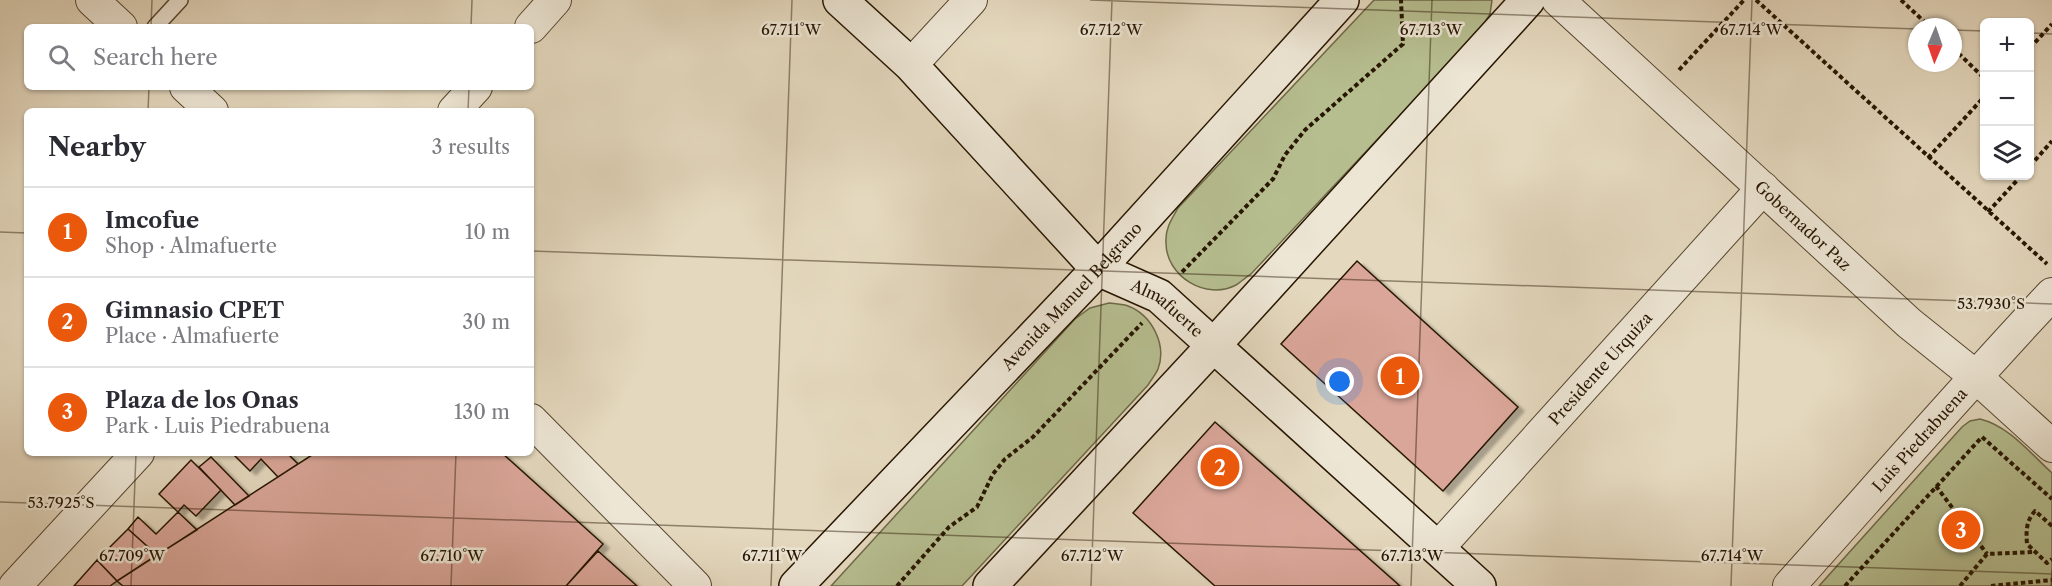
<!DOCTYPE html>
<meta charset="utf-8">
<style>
:root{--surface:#fff;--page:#f2f2f3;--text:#2b2b33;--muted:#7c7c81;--line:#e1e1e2;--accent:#ea580c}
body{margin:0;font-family:"Libre Caslon Text",serif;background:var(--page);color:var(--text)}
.controls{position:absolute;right:18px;top:18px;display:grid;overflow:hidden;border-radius:9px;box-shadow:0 2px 4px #0004}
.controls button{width:54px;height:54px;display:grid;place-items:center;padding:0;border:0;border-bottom:2px solid var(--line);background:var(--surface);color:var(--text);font:30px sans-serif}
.compass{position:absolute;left:1908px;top:18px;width:54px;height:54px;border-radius:50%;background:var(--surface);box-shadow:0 2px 4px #0004;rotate:182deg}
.you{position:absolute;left:1340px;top:382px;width:21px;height:21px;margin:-15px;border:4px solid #fff;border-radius:50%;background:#1a73e8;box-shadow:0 0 0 9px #1a73e833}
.badge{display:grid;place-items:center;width:39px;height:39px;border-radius:50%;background:var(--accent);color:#fff;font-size:20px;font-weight:700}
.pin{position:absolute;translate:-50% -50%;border:3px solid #fff;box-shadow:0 2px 6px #0006}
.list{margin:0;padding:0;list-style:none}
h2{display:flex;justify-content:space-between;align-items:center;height:78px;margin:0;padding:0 24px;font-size:26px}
h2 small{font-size:20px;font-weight:400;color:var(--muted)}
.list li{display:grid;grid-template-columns:39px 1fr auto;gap:18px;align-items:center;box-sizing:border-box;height:90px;padding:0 24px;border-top:2px solid var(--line)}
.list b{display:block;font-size:22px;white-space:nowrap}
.list p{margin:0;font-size:20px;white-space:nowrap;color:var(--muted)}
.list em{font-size:20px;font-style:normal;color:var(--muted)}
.icon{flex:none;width:33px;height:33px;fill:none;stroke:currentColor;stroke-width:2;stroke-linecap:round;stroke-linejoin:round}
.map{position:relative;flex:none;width:2052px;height:586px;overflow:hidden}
.search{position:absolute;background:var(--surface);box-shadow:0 2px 4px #0004;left:24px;top:24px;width:510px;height:66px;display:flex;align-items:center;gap:15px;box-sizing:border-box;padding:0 21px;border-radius:9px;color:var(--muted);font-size:22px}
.panel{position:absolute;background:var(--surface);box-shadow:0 2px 4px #0004;left:24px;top:108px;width:510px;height:348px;border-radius:9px}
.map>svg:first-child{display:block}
</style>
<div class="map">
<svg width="2052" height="586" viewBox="0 0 2052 586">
<defs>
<filter id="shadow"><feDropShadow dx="6" dy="4" stdDeviation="1.5" flood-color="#0004"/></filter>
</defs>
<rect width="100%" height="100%" fill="#e4d8be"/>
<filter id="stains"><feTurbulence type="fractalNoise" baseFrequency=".00333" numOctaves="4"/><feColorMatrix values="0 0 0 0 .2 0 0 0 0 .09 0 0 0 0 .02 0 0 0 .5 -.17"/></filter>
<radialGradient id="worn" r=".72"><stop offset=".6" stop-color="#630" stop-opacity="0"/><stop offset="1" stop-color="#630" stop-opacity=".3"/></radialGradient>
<path fill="#b6be90" stroke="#6e6a48" stroke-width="1.5" d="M1374,0H1492L1490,14L1480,30L1251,274C1246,277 1241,282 1236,285C1206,301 1166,276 1166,243C1165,229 1171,220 1178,208Z
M1109,303C1115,304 1123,304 1128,306C1152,315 1167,345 1158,369C1156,374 1151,380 1148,385L962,586H831L1075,319L1090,308Z
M1980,419C2009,426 2030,453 2052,473V586H1819L1962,427L1970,421Z"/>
<path fill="#daa699" stroke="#261501" stroke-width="1.5" filter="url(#shadow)" d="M1357,261L1518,407L1443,491L1281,344Z
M1215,422L1400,586H1215L1133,513Z
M232,453H287L298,464L278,477L261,459L250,471Z
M315,453H502L603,544L566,586H123L117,581Z
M211,457L249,496L235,505L199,467Z
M191,460L221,490L196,516L184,505L178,512L159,494Z
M178,512L197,530L157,555L128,529L138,517L156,534Z
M128,529L157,555L117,581L97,560Z
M598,551L637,586H566Z
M97,560L117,581L110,586H74Z"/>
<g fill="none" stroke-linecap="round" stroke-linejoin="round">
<g stroke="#564630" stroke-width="18">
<path id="lane" d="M155,27L180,0"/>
</g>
<g stroke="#564630" stroke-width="34">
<g id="street">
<path d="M92,0L121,27"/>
<path id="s1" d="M1558,0L1909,323L1975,376L2052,446"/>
<path d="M531,27L555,0"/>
<path d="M911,65L971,0"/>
<path d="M186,87L212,111"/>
<path d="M454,111L476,87"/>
<path d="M531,420L695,586"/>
<path id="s2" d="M1438,548L1763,188"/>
<path d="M15,586L138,453"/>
<path id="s3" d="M1789,586C1876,489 1962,390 2052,294"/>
</g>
</g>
<g stroke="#261501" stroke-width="36">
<g id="secondary">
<path id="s4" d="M840,0L911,65L1098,269L1159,296L1479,586"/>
<path id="s5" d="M796,586L1098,269L1342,0"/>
<path d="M990,586L1213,346L1528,0"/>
</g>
</g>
<path stroke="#261501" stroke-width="4" stroke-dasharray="4.5 3" stroke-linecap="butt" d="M1756,0L2047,264
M1901,0L1930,27
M1953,48L1984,78
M2030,48L2052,24
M1679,70L1744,0
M1928,158L1984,97
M2030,166L2052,141
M1988,212L2021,176
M1182,272L1273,179L1285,155L1305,130L1403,44L1401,0
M1936,486L1987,554
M2052,526L2035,511C2026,521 2026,531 2027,544L2047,563L2052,559
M897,586L949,527L977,507L993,474L1005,459L1033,437L1142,323
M1845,586L1982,437L2052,499
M1960,586L1987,554L2034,552
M1991,586L2052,580"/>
<use href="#lane" stroke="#ede6d5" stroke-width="15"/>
<use href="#street" stroke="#ede6d5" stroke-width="32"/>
<use href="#secondary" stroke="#ede6d5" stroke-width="33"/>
</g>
<path fill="none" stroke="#261501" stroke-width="1.5" stroke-opacity="0.45" d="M1090,0L1917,29M151,27L152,0M471,27L472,0M1953,30L1984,31M2030,33L2052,34M148,111L149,87M468,111L469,87M0,232L27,233M531,251L2052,304M0,502L2052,574M131,586L136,453M451,586L456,453M771,586L792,0M1091,586L1112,0M1411,586L1432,0M1731,586L1752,0M2051,586L2052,570"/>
<g text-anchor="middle" stroke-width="5" stroke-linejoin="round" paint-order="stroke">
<g font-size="16" fill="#261501" stroke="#ede6d5">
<text dy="6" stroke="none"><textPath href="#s1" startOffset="333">Gobernador Paz</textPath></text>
<text dy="6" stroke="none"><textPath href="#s5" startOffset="400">Avenida Manuel Belgrano</textPath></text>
<text dy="6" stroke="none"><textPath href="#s4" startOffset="453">Almafuerte</textPath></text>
<text dy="6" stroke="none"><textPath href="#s2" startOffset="242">Presidente Urquiza</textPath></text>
<text dy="6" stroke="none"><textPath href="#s3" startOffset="196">Luis Piedrabuena</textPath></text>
</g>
</g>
<g font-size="15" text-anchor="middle" fill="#261501" stroke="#ede6d5" stroke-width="5" stroke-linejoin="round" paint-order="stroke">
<text x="791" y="35">67.711°W</text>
<text x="1111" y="35">67.712°W</text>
<text x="1431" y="35">67.713°W</text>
<text x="1751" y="35">67.714°W</text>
<text x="1991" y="309">53.7930°S</text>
<text x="61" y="508">53.7925°S</text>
<text x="132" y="561">67.709°W</text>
<text x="452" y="561">67.710°W</text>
<text x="772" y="561">67.711°W</text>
<text x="1092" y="561">67.712°W</text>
<text x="1412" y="561">67.713°W</text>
<text x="1732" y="561">67.714°W</text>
</g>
<rect width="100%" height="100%" filter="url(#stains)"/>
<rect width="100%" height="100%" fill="url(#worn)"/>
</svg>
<div class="controls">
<button>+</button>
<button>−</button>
<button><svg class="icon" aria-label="layers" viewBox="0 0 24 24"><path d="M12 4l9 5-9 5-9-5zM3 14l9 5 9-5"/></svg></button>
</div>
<svg class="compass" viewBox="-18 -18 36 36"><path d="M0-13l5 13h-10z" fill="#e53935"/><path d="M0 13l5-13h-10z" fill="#7c7c81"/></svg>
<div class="you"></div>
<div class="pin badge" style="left:1400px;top:376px">1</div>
<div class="pin badge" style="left:1220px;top:467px">2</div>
<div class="pin badge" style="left:1961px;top:530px">3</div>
<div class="search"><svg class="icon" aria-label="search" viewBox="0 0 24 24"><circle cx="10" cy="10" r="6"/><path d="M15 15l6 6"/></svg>Search here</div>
<section class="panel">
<h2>Nearby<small>3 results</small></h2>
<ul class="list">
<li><span class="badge">1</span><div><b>Imcofue</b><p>Shop · Almafuerte</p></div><em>10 m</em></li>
<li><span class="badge">2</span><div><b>Gimnasio CPET</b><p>Place · Almafuerte</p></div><em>30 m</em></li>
<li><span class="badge">3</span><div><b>Plaza de los Onas</b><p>Park · Luis Piedrabuena</p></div><em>130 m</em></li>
</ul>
</section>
</div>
